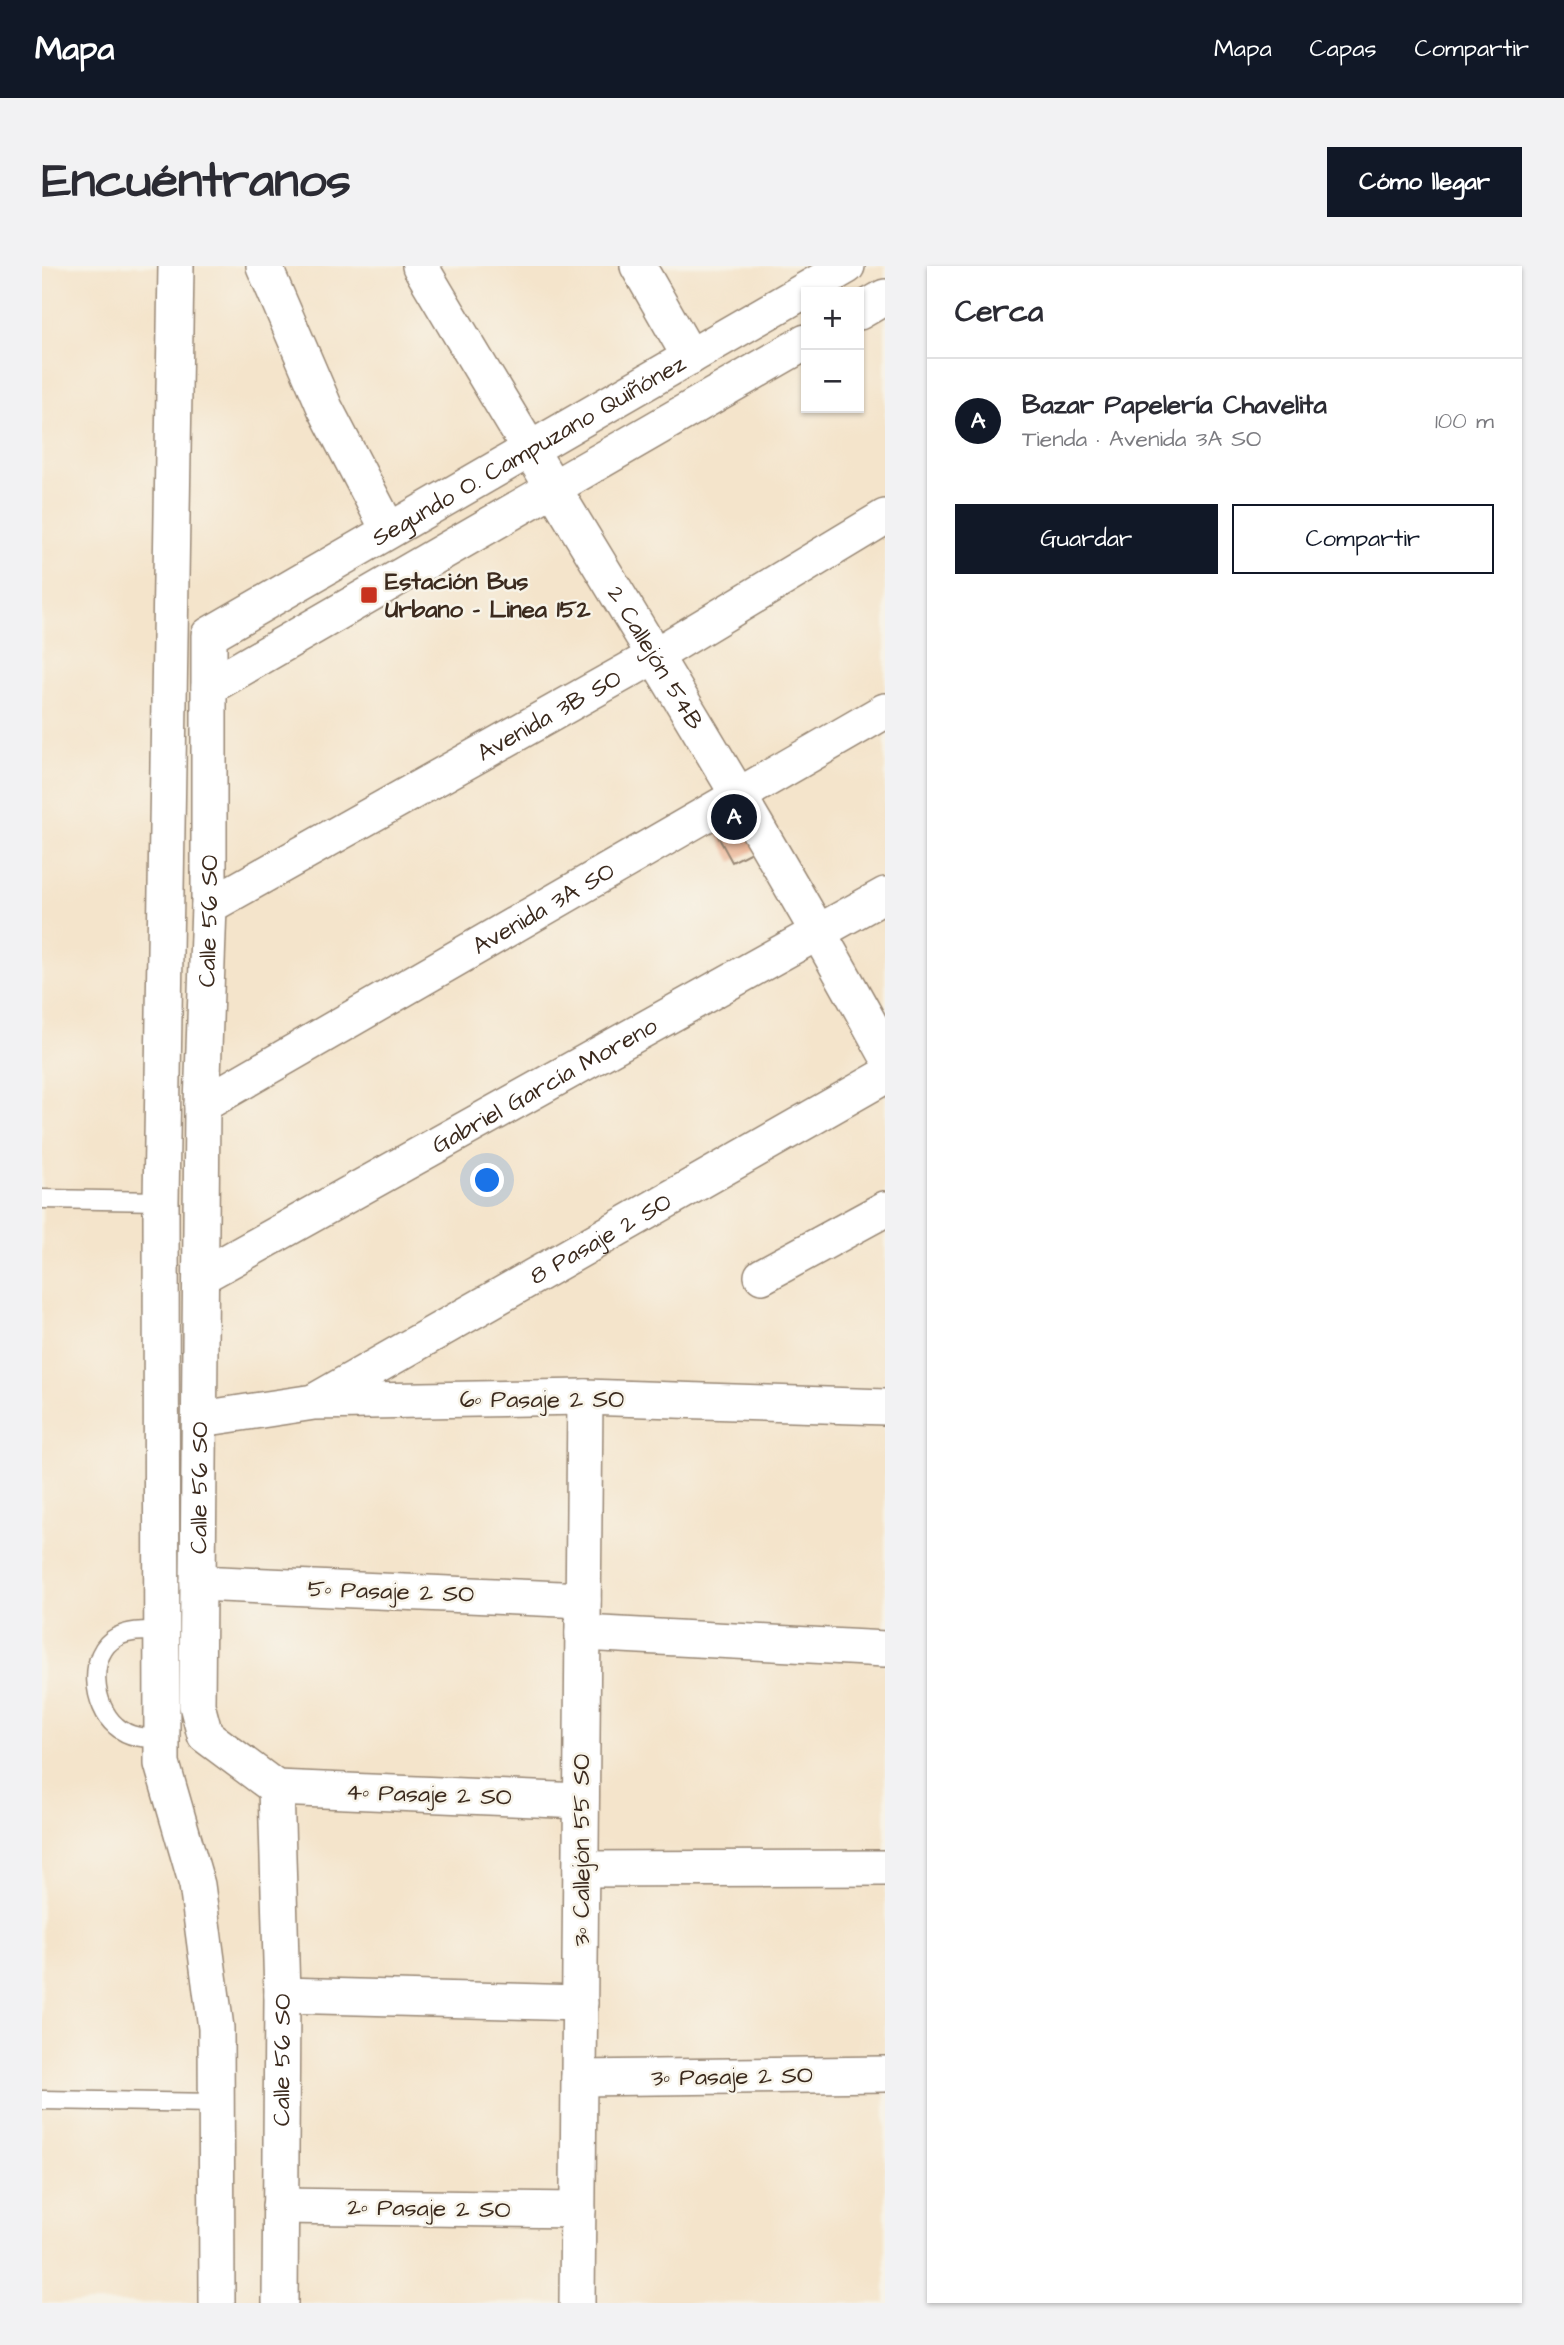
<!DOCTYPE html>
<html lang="es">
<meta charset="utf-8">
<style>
:root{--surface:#fff;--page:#f2f2f3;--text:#2b2b33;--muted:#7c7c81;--line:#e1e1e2;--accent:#111827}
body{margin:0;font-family:"Architects Daughter",sans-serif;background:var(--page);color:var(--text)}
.controls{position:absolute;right:21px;top:21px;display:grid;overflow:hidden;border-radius:0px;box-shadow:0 2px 5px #0004}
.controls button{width:63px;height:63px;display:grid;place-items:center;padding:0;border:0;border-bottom:2px solid var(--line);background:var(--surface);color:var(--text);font:35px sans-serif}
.you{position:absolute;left:446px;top:915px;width:24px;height:24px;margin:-18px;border:5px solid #fff;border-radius:50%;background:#1a73e8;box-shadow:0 0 0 10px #1a73e833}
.badge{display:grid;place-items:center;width:46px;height:46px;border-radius:50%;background:var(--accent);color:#fff;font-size:23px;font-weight:700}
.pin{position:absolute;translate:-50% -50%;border:4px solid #fff;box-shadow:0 2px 7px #0006}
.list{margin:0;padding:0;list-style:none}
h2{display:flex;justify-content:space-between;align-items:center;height:91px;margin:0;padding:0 28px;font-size:30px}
h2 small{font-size:23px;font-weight:400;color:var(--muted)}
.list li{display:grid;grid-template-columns:46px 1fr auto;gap:21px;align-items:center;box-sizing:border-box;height:126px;padding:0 28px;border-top:2px solid var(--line)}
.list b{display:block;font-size:26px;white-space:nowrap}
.list p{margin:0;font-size:23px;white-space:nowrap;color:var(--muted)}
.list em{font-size:23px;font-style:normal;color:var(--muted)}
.actions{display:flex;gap:14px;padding:21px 28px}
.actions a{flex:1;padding:16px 0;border:2px solid var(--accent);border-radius:0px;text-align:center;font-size:24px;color:var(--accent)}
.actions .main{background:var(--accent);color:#fff}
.map{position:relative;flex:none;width:843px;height:2037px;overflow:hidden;border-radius:0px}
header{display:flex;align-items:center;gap:42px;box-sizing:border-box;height:98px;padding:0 35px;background:var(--accent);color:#fff}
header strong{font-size:33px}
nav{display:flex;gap:38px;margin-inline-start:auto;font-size:24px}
.intro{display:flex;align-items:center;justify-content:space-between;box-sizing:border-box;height:168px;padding:0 42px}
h1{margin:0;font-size:49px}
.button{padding:18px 32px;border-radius:0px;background:var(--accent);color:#fff;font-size:24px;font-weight:700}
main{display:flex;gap:42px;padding:0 42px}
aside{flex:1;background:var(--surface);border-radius:0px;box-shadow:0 2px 5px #0004}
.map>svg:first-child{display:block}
</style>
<header>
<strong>Mapa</strong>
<nav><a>Mapa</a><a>Capas</a><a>Compartir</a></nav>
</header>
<div class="intro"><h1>Encuéntranos</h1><a class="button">Cómo llegar</a></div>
<main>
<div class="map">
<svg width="843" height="2037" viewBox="0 0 843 2037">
<rect width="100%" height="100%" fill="#f7f3e8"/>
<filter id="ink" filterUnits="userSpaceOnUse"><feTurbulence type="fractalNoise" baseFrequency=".0143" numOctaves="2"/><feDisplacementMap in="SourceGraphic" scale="14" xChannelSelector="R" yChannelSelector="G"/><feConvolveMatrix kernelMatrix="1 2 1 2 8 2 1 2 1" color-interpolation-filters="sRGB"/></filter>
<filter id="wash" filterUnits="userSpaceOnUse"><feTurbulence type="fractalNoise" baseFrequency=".00686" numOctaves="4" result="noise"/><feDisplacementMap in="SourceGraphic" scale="28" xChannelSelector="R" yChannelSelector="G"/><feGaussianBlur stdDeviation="1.57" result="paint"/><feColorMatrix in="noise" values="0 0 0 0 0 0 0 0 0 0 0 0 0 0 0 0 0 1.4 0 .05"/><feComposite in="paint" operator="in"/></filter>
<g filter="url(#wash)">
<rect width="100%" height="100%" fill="#f4e4cb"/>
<g id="blocks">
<path fill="#e9a784" d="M697,540L719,581L690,596L668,556Z"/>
</g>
</g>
<g filter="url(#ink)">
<use href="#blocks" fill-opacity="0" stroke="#988774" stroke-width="2"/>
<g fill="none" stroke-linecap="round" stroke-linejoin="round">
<g stroke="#988774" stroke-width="21">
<path id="lane" d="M0,933L119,935
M118,1365C104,1365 88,1364 75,1371C44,1387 51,1441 74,1460C87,1472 103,1472 119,1472
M0,1834L174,1837"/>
</g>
<g stroke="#988774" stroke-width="38">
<g id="street">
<path d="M134,0L119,935L120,1498L155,1619L174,1762L175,2037"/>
<path d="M222,0L283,142L346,263"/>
<path id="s1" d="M378,0C533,263 697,519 843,786"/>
<path d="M596,0L648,91"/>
<path d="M817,46L843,31"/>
<path d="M167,421L764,76"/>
<path id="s2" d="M167,640L614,389L843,251"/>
<path id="s3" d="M160,839L843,445"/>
<path id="s4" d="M160,1010L843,629"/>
<path d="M720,1010L843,943"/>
<path id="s5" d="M275,1134L843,810"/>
<path d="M159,1153L272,1136L543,1131L843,1141"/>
<path d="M156,1317L541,1334"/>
<path d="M541,1367L843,1383"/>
<path d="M234,1522L539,1535"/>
<path d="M539,1603L843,1602"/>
<path d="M240,1729L538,1737"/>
<path d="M537,1812L843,1808"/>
<path d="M238,1940L536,1944"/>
<path id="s6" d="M238,2037L240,1729L234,1522L163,1469L155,1439L160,839L167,640V369L805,0"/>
<path d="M535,2037L543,1131"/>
</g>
</g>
<use href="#lane" stroke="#fff" stroke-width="18"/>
<use href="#street" stroke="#fff" stroke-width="35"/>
</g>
</g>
<rect fill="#c8321e" stroke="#f7f3e8" stroke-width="2.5" x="318" y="320" width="18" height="18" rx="3.5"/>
<g text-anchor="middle" stroke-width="5" stroke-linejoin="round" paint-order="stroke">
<g font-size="24" fill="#3b2a1e" stroke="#f7f3e8">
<text dy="8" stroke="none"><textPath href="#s6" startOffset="2074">Segundo O. Campuzano Quiñónez</textPath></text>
<text dy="8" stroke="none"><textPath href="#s1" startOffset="457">2 Callejón 54B</textPath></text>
<text dy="8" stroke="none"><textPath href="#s2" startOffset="390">Avenida 3B SO</textPath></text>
<text dy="8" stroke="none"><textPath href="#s3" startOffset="394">Avenida 3A SO</textPath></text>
<text dy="8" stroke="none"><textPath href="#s6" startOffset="1419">Calle 56 SO</textPath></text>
<text dy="8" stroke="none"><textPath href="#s4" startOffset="392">Gabriel García Moreno</textPath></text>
<text dy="8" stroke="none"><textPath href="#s5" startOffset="326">8 Pasaje 2 SO</textPath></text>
<text x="500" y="1141">6º Pasaje 2 SO</text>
<text dy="8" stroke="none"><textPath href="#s6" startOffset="852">Calle 56 SO</textPath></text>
<text transform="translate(349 1325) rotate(2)" y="8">5º Pasaje 2 SO</text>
<text transform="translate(387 1528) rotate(2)" y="8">4º Pasaje 2 SO</text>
<text transform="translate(539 1584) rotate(-90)" y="8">3º Callejón 55 SO</text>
<text dy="8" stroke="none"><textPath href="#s6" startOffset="243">Calle 56 SO</textPath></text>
<text transform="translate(690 1810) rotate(-1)" y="8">3º Pasaje 2 SO</text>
<text transform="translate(387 1942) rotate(1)" y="8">2º Pasaje 2 SO</text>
</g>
<g font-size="24" font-weight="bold" fill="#3b2a1e" stroke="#f7f3e8" text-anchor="start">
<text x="343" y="323">Estación Bus<tspan x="343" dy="28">Urbano - Linea 152</tspan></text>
</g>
</g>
</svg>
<div class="controls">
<button>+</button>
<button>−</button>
</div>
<div class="you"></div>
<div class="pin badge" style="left:692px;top:551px">A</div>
</div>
<aside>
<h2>Cerca<small></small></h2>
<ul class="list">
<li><span class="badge">A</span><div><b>Bazar Papelería Chavelita</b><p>Tienda · Avenida 3A SO</p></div><em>100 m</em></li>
</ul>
<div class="actions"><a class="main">Guardar</a><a>Compartir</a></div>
</aside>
</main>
